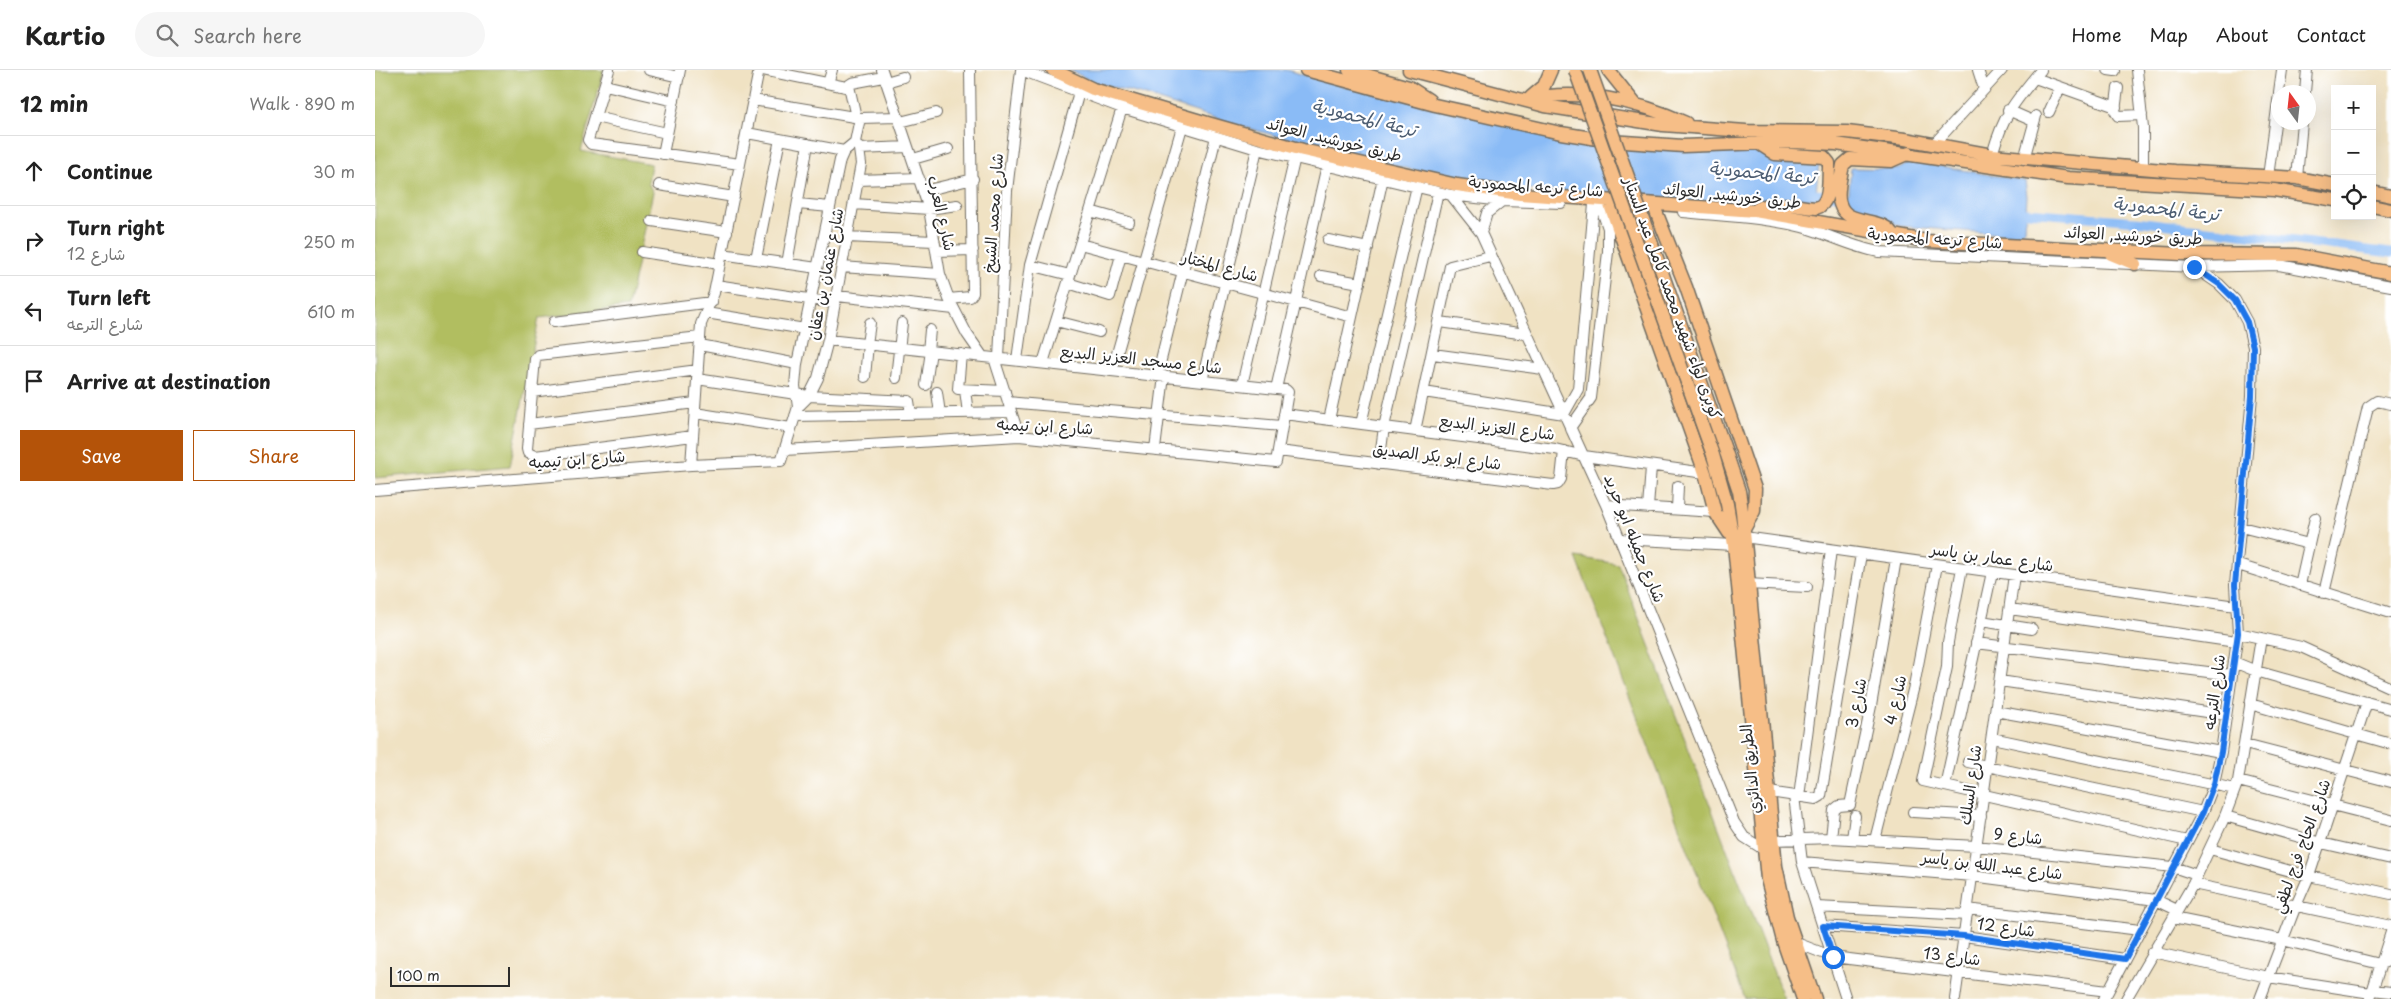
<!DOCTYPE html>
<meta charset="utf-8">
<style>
:root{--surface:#fff;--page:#f6f6f6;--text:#222;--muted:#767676;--line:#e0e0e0;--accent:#b45309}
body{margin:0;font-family:"Playpen Sans","Playpen Sans Arabic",sans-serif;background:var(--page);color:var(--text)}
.controls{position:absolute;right:15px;top:15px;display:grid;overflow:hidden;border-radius:0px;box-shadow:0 5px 20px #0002}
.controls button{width:45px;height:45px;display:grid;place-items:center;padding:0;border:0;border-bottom:1px solid var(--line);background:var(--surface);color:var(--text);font:25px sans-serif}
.compass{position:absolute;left:1896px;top:15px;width:45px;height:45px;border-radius:50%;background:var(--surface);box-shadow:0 5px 20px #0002;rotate:345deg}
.scale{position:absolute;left:15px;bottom:12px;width:120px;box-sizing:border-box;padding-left:5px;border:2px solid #2b2b2b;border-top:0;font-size:14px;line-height:18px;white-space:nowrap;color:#2b2b2b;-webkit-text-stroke:4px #fff;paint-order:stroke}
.stop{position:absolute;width:15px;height:15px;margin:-11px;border:4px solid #1a73e8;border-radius:50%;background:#fff}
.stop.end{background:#1a73e8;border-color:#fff;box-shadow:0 1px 5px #0008}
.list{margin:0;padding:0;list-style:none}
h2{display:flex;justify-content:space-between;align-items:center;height:65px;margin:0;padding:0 20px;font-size:21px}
h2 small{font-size:16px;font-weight:400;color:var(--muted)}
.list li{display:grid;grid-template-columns:32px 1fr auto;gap:15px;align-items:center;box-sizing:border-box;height:70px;padding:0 20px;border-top:1px solid var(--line)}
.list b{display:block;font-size:19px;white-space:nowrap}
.list p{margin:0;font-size:16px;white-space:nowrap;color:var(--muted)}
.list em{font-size:16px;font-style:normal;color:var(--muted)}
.actions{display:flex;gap:10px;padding:15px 20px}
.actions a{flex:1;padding:11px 0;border:1px solid var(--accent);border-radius:0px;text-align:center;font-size:18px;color:var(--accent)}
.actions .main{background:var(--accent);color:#fff}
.icon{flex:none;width:28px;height:28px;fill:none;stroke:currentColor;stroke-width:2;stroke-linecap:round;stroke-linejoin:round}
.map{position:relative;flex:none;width:2016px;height:929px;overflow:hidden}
header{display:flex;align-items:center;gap:30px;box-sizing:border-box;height:70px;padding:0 25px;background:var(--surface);border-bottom:1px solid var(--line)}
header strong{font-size:24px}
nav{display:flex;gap:28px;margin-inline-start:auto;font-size:18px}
.search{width:350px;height:45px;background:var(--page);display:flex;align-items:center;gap:12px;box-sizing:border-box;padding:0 18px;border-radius:28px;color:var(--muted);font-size:19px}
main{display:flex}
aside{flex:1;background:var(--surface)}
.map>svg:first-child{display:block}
</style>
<header>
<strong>Kartio</strong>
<div class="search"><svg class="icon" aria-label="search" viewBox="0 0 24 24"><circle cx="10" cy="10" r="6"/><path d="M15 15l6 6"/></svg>Search here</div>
<nav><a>Home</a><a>Map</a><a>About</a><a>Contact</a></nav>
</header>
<main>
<aside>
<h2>12 min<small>Walk · 890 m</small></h2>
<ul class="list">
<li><svg class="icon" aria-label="ahead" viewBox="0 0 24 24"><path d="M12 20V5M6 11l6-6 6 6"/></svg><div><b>Continue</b></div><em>30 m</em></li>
<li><svg class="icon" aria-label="right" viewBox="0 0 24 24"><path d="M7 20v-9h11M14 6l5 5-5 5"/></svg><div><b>Turn right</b><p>شارع 12</p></div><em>250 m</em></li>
<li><svg class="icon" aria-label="left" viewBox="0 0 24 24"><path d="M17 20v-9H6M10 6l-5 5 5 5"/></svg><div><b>Turn left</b><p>شارع الترعه</p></div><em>610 m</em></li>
<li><svg class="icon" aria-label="arrive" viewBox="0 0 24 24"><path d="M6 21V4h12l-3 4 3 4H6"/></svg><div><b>Arrive at destination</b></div></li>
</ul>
<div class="actions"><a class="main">Save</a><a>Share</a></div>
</aside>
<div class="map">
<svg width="2016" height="929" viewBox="0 0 2016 929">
<rect width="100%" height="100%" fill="#fff"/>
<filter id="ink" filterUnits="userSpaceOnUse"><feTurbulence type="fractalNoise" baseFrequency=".02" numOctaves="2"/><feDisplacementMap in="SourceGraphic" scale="10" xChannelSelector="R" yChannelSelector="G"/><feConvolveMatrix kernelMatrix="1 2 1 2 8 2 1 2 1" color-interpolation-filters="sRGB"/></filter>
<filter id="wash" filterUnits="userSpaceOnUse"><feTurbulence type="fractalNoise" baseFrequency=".0096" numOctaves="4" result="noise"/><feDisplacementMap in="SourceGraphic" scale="20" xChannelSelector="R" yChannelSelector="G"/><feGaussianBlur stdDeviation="1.12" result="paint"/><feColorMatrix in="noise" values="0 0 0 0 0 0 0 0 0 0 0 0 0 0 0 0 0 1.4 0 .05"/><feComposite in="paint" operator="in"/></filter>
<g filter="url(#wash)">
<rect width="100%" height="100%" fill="#f0e2c3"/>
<path fill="#b1be61" stroke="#6e7446" d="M0,0H229L206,81L276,94L273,113L278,122L253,237L164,248L135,396L0,408Z
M1201,487L1243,494L1409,929H1370Z"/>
<path fill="#8abbf6" stroke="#5a7390" d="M695,0H911L968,16L1211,72L1380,78L1444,92L1440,133C1420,130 1393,123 1377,137L1126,117L1068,107L946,78L865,56L765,24L718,12Z
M1536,91L1650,111L1652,126L1650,160L1641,165L1524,156L1499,142L1485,140L1473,133L1476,98L1524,99Z"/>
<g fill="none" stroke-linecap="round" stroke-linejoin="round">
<path stroke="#8abbf6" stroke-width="9" d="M1429,123L1484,128
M1641,141L1761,151L2016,183"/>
</g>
</g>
<g filter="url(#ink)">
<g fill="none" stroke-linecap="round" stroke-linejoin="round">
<g stroke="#706b60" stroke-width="12">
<path id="minor" d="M234,0L213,70L216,74L365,94
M274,0L304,7
M388,0L471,17L477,13L509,7
M507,0L554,139L565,204L574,229L592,264L608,287
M646,0L747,38L882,79L1076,125L1127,131L1186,133
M1603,0L1609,19
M1733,0L1740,1
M1762,0L1768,58V99
M1660,8L1741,37
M511,12L528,7
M453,13L457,0
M230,15L299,31
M474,16L481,47
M1743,18L1740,41L1743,46L1767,45
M1904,22L1907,0
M1930,22L1932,0
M378,30L485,48L523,47
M1633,40L1658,51
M1674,42L1685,18
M220,47L292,63
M525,52L561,43
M372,63L469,81
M1559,74L1627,0
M484,79L533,77
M288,84L305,0
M1617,85C1628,45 1640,31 1666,0
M538,89L573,79
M1649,89L1661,46
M1893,107L1904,23
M1922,108L1927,52
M483,110L544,108
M284,115L359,127
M549,121L598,109
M1076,125L1106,163L1231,435L1359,752L1369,767L1388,779
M423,134L455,137
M479,134L554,139L582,135
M715,141L754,152
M1308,142C1347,146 1388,147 1427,157C1453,164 1477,177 1504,182L1819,197L1904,195L2016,216
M277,151L352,162
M1106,163L1112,143L1127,131
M472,167L559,171
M953,170L993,178
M705,174L977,247
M561,181L598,180
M267,182L345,194
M347,184L442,198
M381,189L405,69
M412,194L433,74
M655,195L695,205
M467,197L565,204
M946,206L985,213
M693,213L735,226L746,185
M341,215L460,233
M462,226L579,239
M574,229L595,227L598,223L595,0
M331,243L430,259
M681,251L724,262
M179,252L337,232
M1065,252L1151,264
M492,274L495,253
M325,275L422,294
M553,281L555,260
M586,284L583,319L630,321
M1058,284L1168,299
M619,288L644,366
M624,288L632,121L646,0
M642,290L655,195L704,22
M668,293L747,38
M737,301L807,57
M782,306L841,67
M490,307L493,274
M521,308L527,253
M322,309L434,326L534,331L536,344
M827,311L882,79
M551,315L556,281
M867,315L920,87
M901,319L952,95
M590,320L593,343
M157,322L323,300
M562,322L565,344
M1049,322L1189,344L1203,319L1219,134
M633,332L907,356
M423,337L420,316L422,294L465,90L469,81L480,72
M320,343L416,358
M909,344L1180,379L1209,386L1330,403
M420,346L636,342
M954,350L1008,108
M154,354L320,333
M986,354L1042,116
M1195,358L1216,328L1233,182V158L1225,135
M1040,361L1075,196L1115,186
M318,366L160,386L153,383L152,379L160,289L163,285L325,267
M780,379L789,306
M410,380L644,366L901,392L913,322L911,320L453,270
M903,381L1178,415L1183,414L1186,409L1189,381
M1004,394L1009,357L1063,122
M316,395L326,254L339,223L384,0
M0,420L316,395L406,391L423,337L434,326L443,308L453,270L486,94L484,79L480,72L485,48
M1231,435L1340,442
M1273,438L1276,397
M1302,439L1303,416
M1866,457L1934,474
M1369,467L1861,536
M1245,469L1359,475
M1863,495L2016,543
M1587,498L1573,572L1572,597L1548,711L1812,771
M1373,514L1432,517
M1925,515L1940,448
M1949,523L1993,337L2002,331L2016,334
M1635,539L1861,572
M1606,551L1657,559
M1863,563L1926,577L2016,618
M1601,573L1857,605
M1859,592L1881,601L2016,639
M1625,611L1851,645
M1875,634L2016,674
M1620,641L1846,682
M1617,668L1860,719
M1870,674L2016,712
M1593,692L1828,742
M1863,711L2016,750
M1570,716L1617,502
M1394,722L1441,729L1446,726L1486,484
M1419,726L1427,792L1471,929
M1424,727L1456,480
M1538,742L1606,746
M1850,746L1946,773L2016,789
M1456,768L1459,740L1464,736L1475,735L1496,636L1521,489
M1477,769L1480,746
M1399,770L1456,768L1601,776L1798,797L1822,805
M1500,770L1539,616L1562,495
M1835,779L1934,806L2016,824
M1427,792L1597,806L1781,830L1802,840
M1818,814L2016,856
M1442,837L1592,845
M1592,839L1765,860
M1798,848L1907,870L2005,894L2016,890
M1448,856L1589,866L1750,889
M1419,872L1458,887L1733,921
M1777,882L1893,907L1996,923
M1997,920L2016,922
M1995,928L2016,862
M1580,929L1639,505
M1729,929L1828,742L1839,714L1846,682L1863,563L1860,515L1877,326L1878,277L1872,252L1860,230L1844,214L1819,197
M1751,929L1818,814L1850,746L1863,711L1886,568
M1885,929L1920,838L1934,806L1992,632"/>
</g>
<g stroke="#706b60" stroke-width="15">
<path id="major" d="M678,0L718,19L836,54L928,80L1082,115L1145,124L1380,141L1552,171L1805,184L1922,185L2016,203
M931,0L1060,35L1186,63L1235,71L1308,76L1418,72L1461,74L1693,108L1899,120L1960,130
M974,0L1034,17L1054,30
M1034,0L1170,36L1288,55L1371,61L1472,62L1530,69L1617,85L1800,101L1922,108L1960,115
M1233,0L1261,35
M1156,27L1169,16L1176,0
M1151,30C1203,17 1263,31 1311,53
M1997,122L2016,126
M1235,135L1330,403L1340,442L1354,463
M1997,136L2016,140
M1280,139L1311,217L1380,419L1379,441L1368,461
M1380,141C1394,128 1423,137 1441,138C1456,134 1453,111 1454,98V93L1449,87L1400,84L1383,73
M1519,167C1509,144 1472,158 1465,134C1461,124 1466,107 1468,95L1475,89L1516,91L1534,83
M1736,184L1760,194
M1351,382L1364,421L1367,441L1401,796L1412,847L1440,929
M1338,385L1352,434L1359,475L1392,809L1408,871L1428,929"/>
</g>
<use href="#minor" stroke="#fff" stroke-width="10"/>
<use href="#major" stroke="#f6be87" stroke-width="12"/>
<g stroke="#706b60" stroke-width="15" stroke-linecap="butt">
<path id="major-bridge" d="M1200,0L1338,385
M1215,0L1351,382"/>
</g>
<use href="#major-bridge" stroke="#f6be87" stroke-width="12"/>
</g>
</g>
<g fill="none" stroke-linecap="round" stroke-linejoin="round" filter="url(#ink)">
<path stroke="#1a73e8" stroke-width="6" d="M1458,887L1448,856L1589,866L1750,889L1828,742L1839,714L1846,682L1863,563L1860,515L1877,326L1878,277L1872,252L1860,230L1844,214L1819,197"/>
</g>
<g text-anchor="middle" stroke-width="4.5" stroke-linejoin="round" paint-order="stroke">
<g font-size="16" fill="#2b2b2b" stroke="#fff">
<text transform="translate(959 69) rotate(14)" y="6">طريق خورشيد, العوائد</text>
<text transform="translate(1161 116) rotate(4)" y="6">شارع ترعه المحمودية</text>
<text transform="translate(1357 125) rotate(6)" y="6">طريق خورشيد, العوائد</text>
<text transform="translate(567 143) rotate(77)" y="6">شارع العرب</text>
<text transform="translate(618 143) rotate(-86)" y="6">شارع محمد الشيخ</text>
<text transform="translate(1758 165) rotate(3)" y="6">طريق خورشيد, العوائد</text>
<text transform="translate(1560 168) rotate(4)" y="6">شارع ترعه المحمودية</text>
<text transform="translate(845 196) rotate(15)" y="6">شارع المختار</text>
<text transform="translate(450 204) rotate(-79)" y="6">شارع عثمان بن عفان</text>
<text transform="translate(1298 228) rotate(70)" y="6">كوبرى لواء شهيد محمد كامل عبد الستار</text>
<text transform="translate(766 289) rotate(6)" y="6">شارع مسجد العزيز البديع</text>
<text transform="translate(670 356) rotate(3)" y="6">شارع ابن تيميه</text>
<text transform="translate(1122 357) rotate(7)" y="6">شارع العزيز البديع</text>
<text transform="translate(1062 386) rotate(7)" y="6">شارع ابو بكر الصديق</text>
<text transform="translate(202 389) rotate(-4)" y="6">شارع ابن تيميه</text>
<text transform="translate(1260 468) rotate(68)" y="6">شارع جميله ابو حريد</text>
<text transform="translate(1617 487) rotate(8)" y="6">شارع عمار بن ياسر</text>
<text transform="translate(1839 622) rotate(-82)" y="6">شارع الترعه</text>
<text transform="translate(1520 630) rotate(-77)" y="6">شارع 4</text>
<text transform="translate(1481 633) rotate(-79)" y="6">شارع 3</text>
<text transform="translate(1375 699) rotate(-96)" y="6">الطريق الدائري</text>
<text transform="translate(1595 715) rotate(-82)" y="6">شارع السلك</text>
<text transform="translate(1643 766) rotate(6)" y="6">شارع 9</text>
<text transform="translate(1926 776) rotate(-70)" y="6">شارع الحاج فرج لطفي</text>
<text transform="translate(1617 795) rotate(7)" y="6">شارع عبد الله بن ياسر</text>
<text transform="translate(1631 857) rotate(8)" y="6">شارع 12</text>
<text transform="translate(1577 886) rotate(7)" y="6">شارع 13</text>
</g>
<g font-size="18" font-style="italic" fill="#4c5d72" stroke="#fff">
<text transform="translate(989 48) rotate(14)" y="6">ترعة المحمودية</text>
<text transform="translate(1387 103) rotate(5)" y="6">ترعة المحمودية</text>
<text transform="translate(1791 139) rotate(6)" y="6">ترعة المحمودية</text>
</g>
</g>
</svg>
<div class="controls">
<button>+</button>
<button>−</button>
<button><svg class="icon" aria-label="locate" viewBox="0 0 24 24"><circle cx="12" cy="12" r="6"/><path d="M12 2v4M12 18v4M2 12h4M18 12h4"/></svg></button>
</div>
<svg class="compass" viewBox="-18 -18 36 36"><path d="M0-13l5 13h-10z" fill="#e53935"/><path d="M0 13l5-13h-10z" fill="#767676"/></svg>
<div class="scale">100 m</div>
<div class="stop" style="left:1458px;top:887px"></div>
<div class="stop end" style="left:1819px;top:197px"></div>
</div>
</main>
